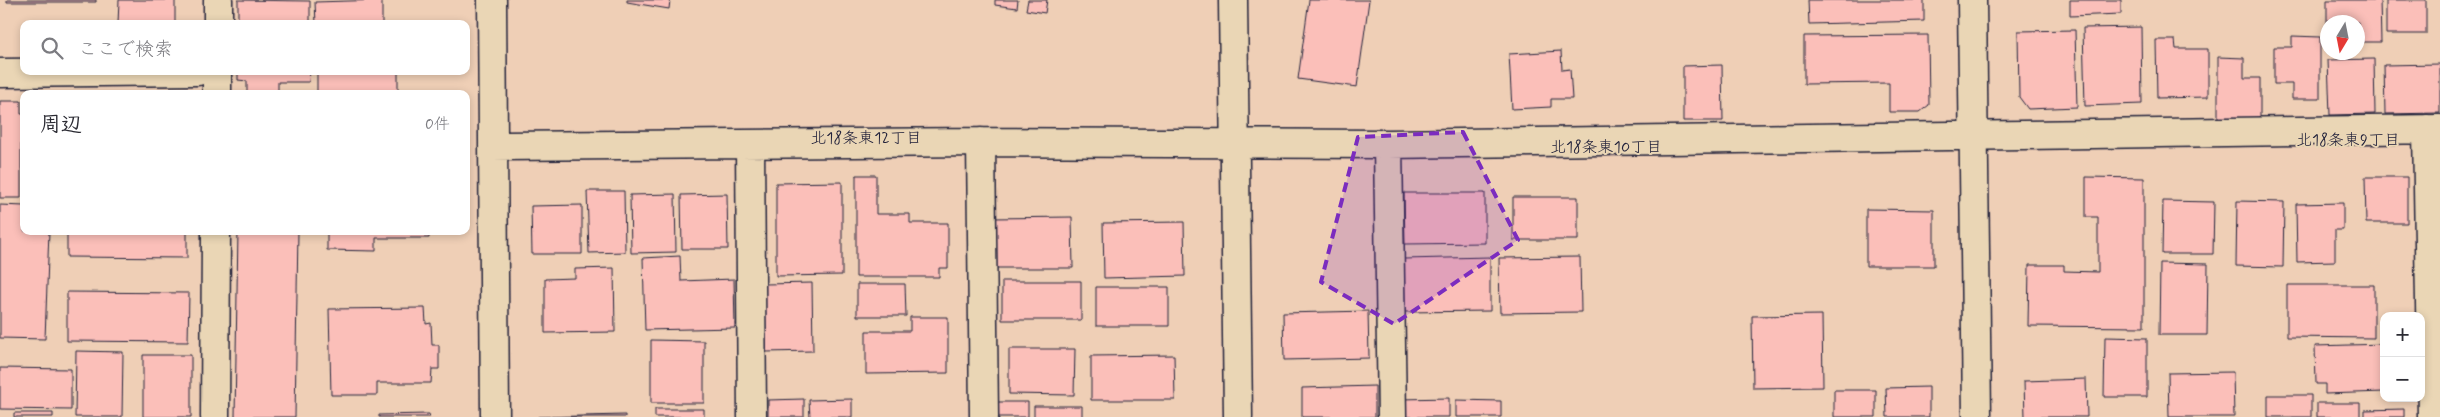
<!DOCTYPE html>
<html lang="ja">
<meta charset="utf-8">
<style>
:root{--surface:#fff;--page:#f2f2f3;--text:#2b2b33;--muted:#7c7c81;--line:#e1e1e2}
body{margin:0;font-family:Mynerve,"Klee One",sans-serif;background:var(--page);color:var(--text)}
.controls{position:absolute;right:15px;bottom:15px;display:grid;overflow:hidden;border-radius:10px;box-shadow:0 2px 8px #0003}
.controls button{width:45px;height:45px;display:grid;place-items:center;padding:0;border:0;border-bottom:1px solid var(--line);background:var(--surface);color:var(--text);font:25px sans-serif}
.compass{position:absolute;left:2320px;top:15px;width:45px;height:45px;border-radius:50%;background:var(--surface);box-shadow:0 2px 8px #0003;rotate:190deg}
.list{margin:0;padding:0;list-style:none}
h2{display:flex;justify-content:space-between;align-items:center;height:65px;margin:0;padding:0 20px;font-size:21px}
h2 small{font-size:16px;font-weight:400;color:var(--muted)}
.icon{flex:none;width:28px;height:28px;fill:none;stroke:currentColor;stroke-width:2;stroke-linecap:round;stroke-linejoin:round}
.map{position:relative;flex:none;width:2440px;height:417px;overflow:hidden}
.search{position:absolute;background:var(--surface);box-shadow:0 2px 8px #0003;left:20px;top:20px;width:450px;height:55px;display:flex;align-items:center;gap:12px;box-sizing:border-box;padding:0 18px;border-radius:10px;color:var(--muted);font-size:19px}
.panel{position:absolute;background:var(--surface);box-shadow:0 2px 8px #0003;left:20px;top:90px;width:450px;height:145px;border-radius:10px}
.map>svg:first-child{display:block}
</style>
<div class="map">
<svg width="2440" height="417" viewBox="0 0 2440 417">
<rect width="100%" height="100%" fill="#efcfb6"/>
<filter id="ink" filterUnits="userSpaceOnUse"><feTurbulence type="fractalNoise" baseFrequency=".02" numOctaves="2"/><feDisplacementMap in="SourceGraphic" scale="10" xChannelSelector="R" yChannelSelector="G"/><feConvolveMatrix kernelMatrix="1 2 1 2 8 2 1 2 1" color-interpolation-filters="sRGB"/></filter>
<g filter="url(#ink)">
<path fill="#fbbfb9" stroke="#22223b" d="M7,0H96V2H7Z
M119,0H175V24H118Z
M238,0L310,1V24H238Z
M382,0V24H316L315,2Z
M627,0H670L669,9L627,2Z
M995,0H1018L1017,8L995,5Z
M1028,0H1047L1045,13L1026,10Z
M1309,0H1369L1357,87L1298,79Z
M1808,0H1924V21L1809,24Z
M2070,0H2121V14L2070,16Z
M2327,0H2380L2381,42H2358V22H2328L2327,42Z
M2386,0H2426V34H2386Z
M2141,27L2142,104L2085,106L2083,28Z
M2075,30L2077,107L2028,109L2019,97L2018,31Z
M1928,35L1929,105L1920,112H1889V83L1804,84V36Z
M2292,36L2320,37V99H2292V84H2274V47H2292Z
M2156,40H2175L2176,49H2208V97L2157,98Z
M1561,51L1562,70L1570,69L1572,99H1551V107L1512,109L1509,54Z
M2218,57L2244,58V78H2260V120H2218Z
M2374,59L2375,114L2330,115L2328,60Z
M2440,64V113L2385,114L2384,65Z
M1722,65L1723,121H1683V66Z
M238,71H310L309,82H278V92H247V81L238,80Z
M317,71H398V94H317Z
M0,101H21V114H24V143H21V198H0Z
M856,175H876V214H910V223H948V268H939V277H856Z
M2086,177L2144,178V327L2028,326L2029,265H2064V271L2098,272V217H2086Z
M2365,177H2407V223H2366Z
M842,182V275L776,276V183Z
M587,191H624L625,252L589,253Z
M1404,193H1485V243L1405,244Z
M675,194L676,252L631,253L630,195Z
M727,194L728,249H682L681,195Z
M1513,197H1578V240H1513Z
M2163,201L2214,202L2213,254H2162Z
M2237,201L2284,202L2283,267L2236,266Z
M2343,203V230H2335V261L2297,262L2296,204Z
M0,205L24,206V231H49L45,339L0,338Z
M582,205V254H532L531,206Z
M1866,209L1934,210V266H1866Z
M1072,217L1073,268H994L993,218Z
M1184,222L1185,276L1104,278L1103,223Z
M67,231H187V258L67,257Z
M238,231H298L295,417H235Z
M327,231H429V238H376V251L327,250Z
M680,256L681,281L734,279L735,328L645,330L643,258Z
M1490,257V311L1405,312L1404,259Z
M1580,257L1581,312L1500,313L1499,258Z
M2160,263L2208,264L2207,335H2159Z
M614,268L615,332L545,333V279L575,278V269Z
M1002,281H1081V320H1002Z
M812,283L813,351L766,352L765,284Z
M857,284H905L906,316H857Z
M2287,285H2374V338L2287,337Z
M1096,287H1169V326H1096Z
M67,292L189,293L188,342L67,341Z
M425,308L426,324L431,323L432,345H439V369H432L431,383H377V395H331L329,309Z
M1368,311L1369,358L1284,360L1283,313Z
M1822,315L1823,387L1753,388L1752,316Z
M910,317H948V373L866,374V331H910Z
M2105,337L2147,338V397H2104Z
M651,340L704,341V403H651Z
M2384,344V392L2325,394V384H2316L2315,346Z
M1009,349H1075L1074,395L1009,394Z
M76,351L123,352L122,417H75Z
M143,355H191V417H143Z
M1174,355L1175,400H1091V356Z
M0,368L71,369V410L0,409Z
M2233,372L2234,417H2169L2168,373Z
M2086,379L2087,417H2025L2024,381Z
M1375,386V417H1302V388Z
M1929,387V417H1887L1886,388Z
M1834,390H1876V417H1834Z
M2268,395H2311V417H2268Z
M1449,398V417H1401V399Z
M804,399V417H768V400Z
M852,399V417H810L809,400Z
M1456,400L1501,401V417H1456Z
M995,402H1028V417H995Z
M2317,403H2360V417H2317Z
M1034,406H1082V417H1034Z
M655,409H704V417H655Z
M2404,409V417H2365V410Z
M14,413H53V417H14Z
M429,414L430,417H379V415Z
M625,415V417H538Z"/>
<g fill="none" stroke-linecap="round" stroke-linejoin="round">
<g stroke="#22223b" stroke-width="31">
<path id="minor" d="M492,0L495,417
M1233,0L1238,417
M1972,0L1977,417
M218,24V0
M0,73L198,71
M217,94V71
M2427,129L2432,417
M981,142L984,417
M1388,144L1392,417
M750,145L752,417
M493,146L981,142L1388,144L2440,129
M215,417L216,231"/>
</g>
<use href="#minor" stroke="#ead6b5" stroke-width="28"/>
</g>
</g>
<path fill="#7b2cbf" fill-opacity="0.2" stroke="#7b2cbf" stroke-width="4" stroke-dasharray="10 6" stroke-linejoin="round" d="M1463,132L1518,240L1394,324L1321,282L1358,137Z"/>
<g text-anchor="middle" stroke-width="4" stroke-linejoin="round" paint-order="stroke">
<g font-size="16" fill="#22223b" stroke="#ead6b5">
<text x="866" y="143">北18条東12丁目</text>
<text x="2348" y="145">北18条東9丁目</text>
<text x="1606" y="152">北18条東10丁目</text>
</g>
</g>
</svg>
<div class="controls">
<button>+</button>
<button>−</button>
</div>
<svg class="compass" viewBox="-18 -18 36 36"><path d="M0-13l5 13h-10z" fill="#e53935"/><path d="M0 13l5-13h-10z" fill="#7c7c81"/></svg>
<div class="search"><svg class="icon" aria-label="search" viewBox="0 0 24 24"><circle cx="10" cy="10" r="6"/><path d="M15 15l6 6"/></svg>ここで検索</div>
<section class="panel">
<h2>周辺<small>0件</small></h2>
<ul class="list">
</ul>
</section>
</div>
